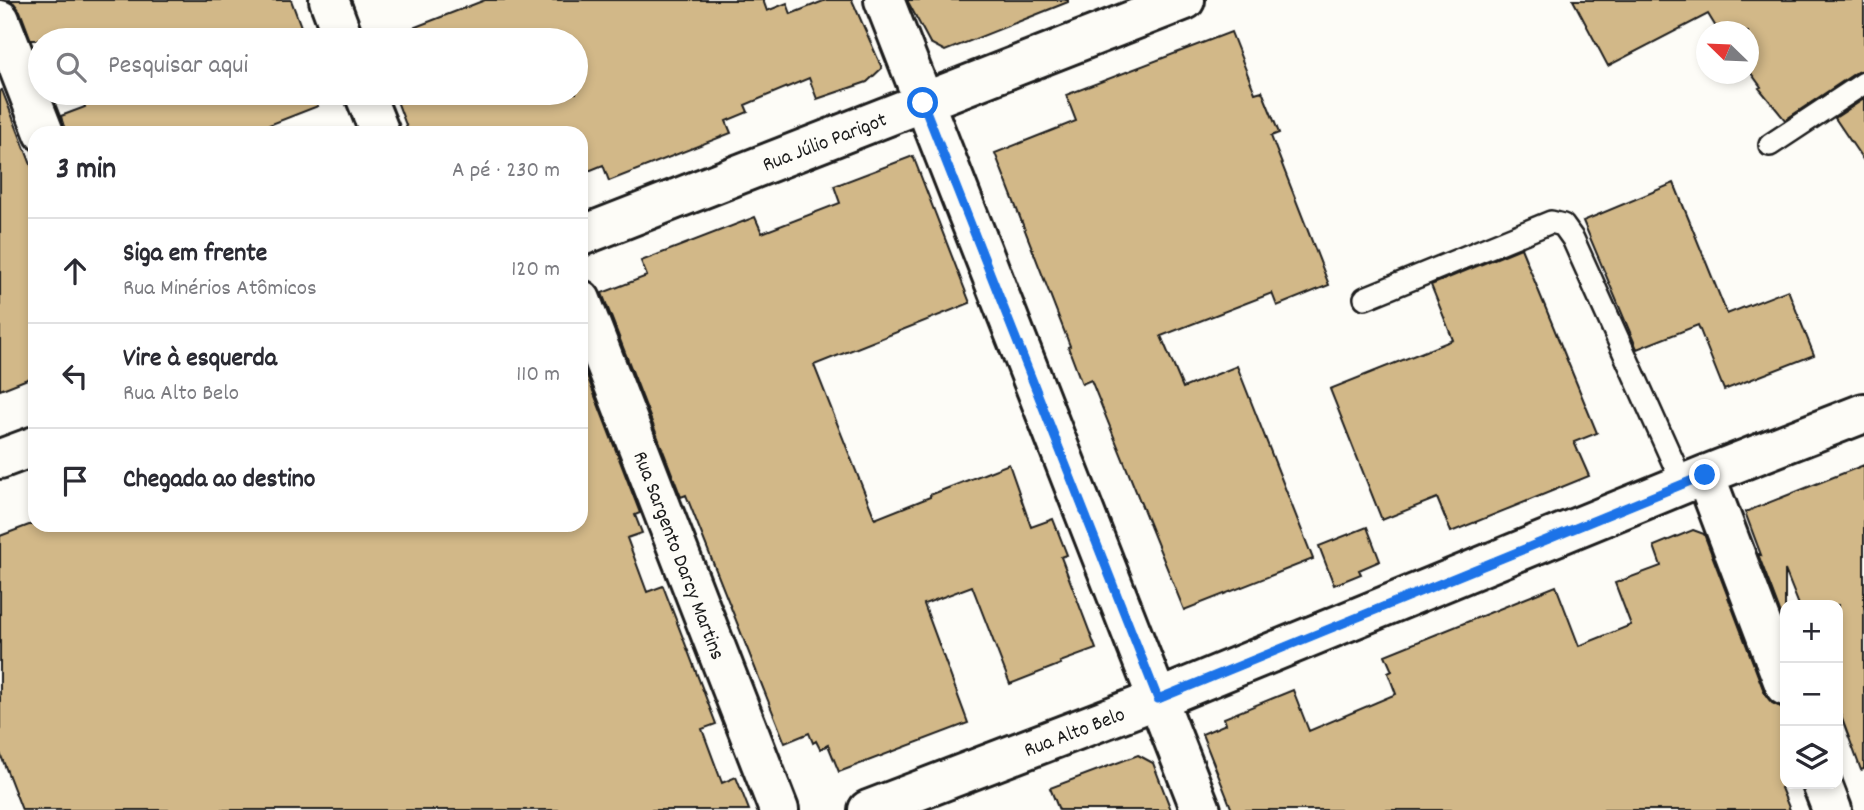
<!DOCTYPE html>
<html lang="pt">
<meta charset="utf-8">
<style>
:root{--surface:#fff;--page:#f7f7f7;--text:#2b2b33;--muted:#7c7c81;--line:#e1e1e2}
body{margin:0;font-family:Dekko,sans-serif;background:var(--page);color:var(--text)}
.controls{position:absolute;right:21px;bottom:21px;display:grid;overflow:hidden;border-radius:14px;box-shadow:0 4px 10px #0003}
.controls button{width:63px;height:63px;display:grid;place-items:center;padding:0;border:0;border-bottom:2px solid var(--line);background:var(--surface);color:var(--text);font:35px sans-serif}
.compass{position:absolute;left:1696px;top:21px;width:63px;height:63px;border-radius:50%;background:var(--surface);box-shadow:0 4px 10px #0003;rotate:293deg}
.stop{position:absolute;width:21px;height:21px;margin:-16px;border:5px solid #1a73e8;border-radius:50%;background:#fff}
.stop.end{background:#1a73e8;border-color:#fff;box-shadow:0 2px 7px #0008}
.list{margin:0;padding:0;list-style:none}
h2{display:flex;justify-content:space-between;align-items:center;height:91px;margin:0;padding:0 28px;font-size:30px}
h2 small{font-size:23px;font-weight:400;color:var(--muted)}
.list li{display:grid;grid-template-columns:46px 1fr auto;gap:21px;align-items:center;box-sizing:border-box;height:105px;padding:0 28px;border-top:2px solid var(--line)}
.list b{display:block;font-size:26px;white-space:nowrap}
.list p{margin:0;font-size:23px;white-space:nowrap;color:var(--muted)}
.list em{font-size:23px;font-style:normal;color:var(--muted)}
.icon{flex:none;width:38px;height:38px;fill:none;stroke:currentColor;stroke-width:2;stroke-linecap:round;stroke-linejoin:round}
.map{position:relative;flex:none;width:1864px;height:810px;overflow:hidden}
.search{position:absolute;background:var(--surface);box-shadow:0 4px 10px #0003;left:28px;top:28px;width:560px;height:77px;display:flex;align-items:center;gap:18px;box-sizing:border-box;padding:0 24px;border-radius:38px;color:var(--muted);font-size:26px}
.panel{position:absolute;background:var(--surface);box-shadow:0 4px 10px #0003;left:28px;top:126px;width:560px;height:406px;border-radius:21px}
.map>svg:first-child{display:block}
</style>
<div class="map">
<svg width="1864" height="810" viewBox="0 0 1864 810">
<rect width="100%" height="100%" fill="#fdfcf7"/>
<filter id="ink" filterUnits="userSpaceOnUse"><feTurbulence type="fractalNoise" baseFrequency=".0143" numOctaves="2"/><feDisplacementMap in="SourceGraphic" scale="14" xChannelSelector="R" yChannelSelector="G"/><feConvolveMatrix kernelMatrix="1 2 1 2 8 2 1 2 1" color-interpolation-filters="sRGB"/></filter>
<g filter="url(#ink)">
<path fill="#d2b888" stroke="#1c1c1c" stroke-width="2" d="M7,0H291L306,40H31L20,11L14,3Z
M485,0H763L767,11L787,3L791,14L826,0H852L882,68L867,82L817,99L809,78L745,105L748,112L726,121L731,133L609,181L603,165L581,174V133H409L397,101L419,93H576V40H387V38Z
M907,0H1068V2L945,51L930,43Z
M1573,0H1864V70L1857,72L1785,120L1759,88L1761,87L1748,69V32H1719L1708,14L1608,66Z
M1231,32L1255,93L1262,91L1279,133L1271,136L1329,285L1277,306L1272,293L1161,336L1183,388L1237,366L1313,559L1184,610L1091,380L1082,384L1068,347L1070,346L995,153L1076,121L1066,95Z
M2,90L35,175V376L0,390V91Z
M80,93H312L318,106L269,125L272,133H65L61,116L85,107Z
M1864,99V161L1835,118Z
M913,156L970,303L814,365L875,519L930,497V495L1009,464L1031,527L1053,519L1067,555L1061,557L1096,649L1060,662L1061,664L1010,684L972,586L924,604L968,723L839,772L828,745L820,749L816,741L813,743L809,733L785,743L686,495L681,497L602,293L647,276L641,261L755,217L762,233L840,203L834,186Z
M1674,183L1727,314L1788,290L1814,355L1724,390L1698,325L1637,349L1583,221Z
M1521,248L1597,433L1574,442L1589,476L1451,532L1437,498L1382,520L1330,389L1453,340L1431,285Z
M581,360L640,513L635,515L642,533L627,538L647,592L663,586L716,724L702,729L722,783L736,777L749,810H22L0,753V536L29,525H581Z
M1864,465V769L1861,770L1838,708V605H1799L1785,570V625L1758,554L1761,555L1745,512Z
M1367,527L1380,561L1359,570L1361,574L1334,585L1319,546Z
M1693,530L1704,534L1765,694L1772,703L1781,707H1785V786L1781,788L1790,810H1232L1202,734L1226,724L1224,718L1293,690L1309,731L1396,694L1388,673L1392,671L1385,655L1556,586L1579,646L1631,625L1615,583L1661,566L1654,546Z
M1138,755L1153,763L1171,810H1059L1050,788Z"/>
<g fill="none" stroke-linecap="round" stroke-linejoin="round">
<g stroke="#1c1c1c" stroke-width="26">
<path id="lane" d="M1770,145L1864,83
M1365,298L1551,222L1563,225L1573,239L1683,484"/>
</g>
<g stroke="#1c1c1c" stroke-width="44">
<path id="street" d="M329,0L344,40
M884,0L1201,810
M0,20L44,133
M364,93L380,133
M581,236L1185,0
M581,300L779,810
M0,459L35,446
M1705,475L1785,686
M1822,784L1832,810
M868,810L1158,699L1705,475L1864,413"/>
</g>
<use href="#lane" stroke="#fdfcf7" stroke-width="21"/>
<use href="#street" stroke="#fdfcf7" stroke-width="38"/>
</g>
</g>
<g fill="none" stroke-linecap="round" stroke-linejoin="round" filter="url(#ink)">
<path stroke="#1a73e8" stroke-width="9" d="M923,103L1158,699L1705,475"/>
</g>
<g text-anchor="middle" stroke-width="5" stroke-linejoin="round" paint-order="stroke">
<g font-size="21" fill="#1c1c1c" stroke="#fdfcf7">
<text transform="translate(824 141) rotate(-21)" y="7">Rua Júlio Parigot</text>
<text transform="translate(680 555) rotate(69)" y="7">Rua Sargento Darcy Martins</text>
<text transform="translate(1074 731) rotate(-21)" y="7">Rua Alto Belo</text>
</g>
</g>
</svg>
<div class="controls">
<button>+</button>
<button>−</button>
<button><svg class="icon" aria-label="layers" viewBox="0 0 24 24"><path d="M12 4l9 5-9 5-9-5zM3 14l9 5 9-5"/></svg></button>
</div>
<svg class="compass" viewBox="-18 -18 36 36"><path d="M0-13l5 13h-10z" fill="#e53935"/><path d="M0 13l5-13h-10z" fill="#7c7c81"/></svg>
<div class="stop" style="left:923px;top:103px"></div>
<div class="stop end" style="left:1705px;top:475px"></div>
<div class="search"><svg class="icon" aria-label="search" viewBox="0 0 24 24"><circle cx="10" cy="10" r="6"/><path d="M15 15l6 6"/></svg>Pesquisar aqui</div>
<section class="panel">
<h2>3 min<small>A pé · 230 m</small></h2>
<ul class="list">
<li><svg class="icon" aria-label="ahead" viewBox="0 0 24 24"><path d="M12 20V5M6 11l6-6 6 6"/></svg><div><b>Siga em frente</b><p>Rua Minérios Atômicos</p></div><em>120 m</em></li>
<li><svg class="icon" aria-label="left" viewBox="0 0 24 24"><path d="M17 20v-9H6M10 6l-5 5 5 5"/></svg><div><b>Vire à esquerda</b><p>Rua Alto Belo</p></div><em>110 m</em></li>
<li><svg class="icon" aria-label="arrive" viewBox="0 0 24 24"><path d="M6 21V4h12l-3 4 3 4H6"/></svg><div><b>Chegada ao destino</b></div></li>
</ul>
</section>
</div>
